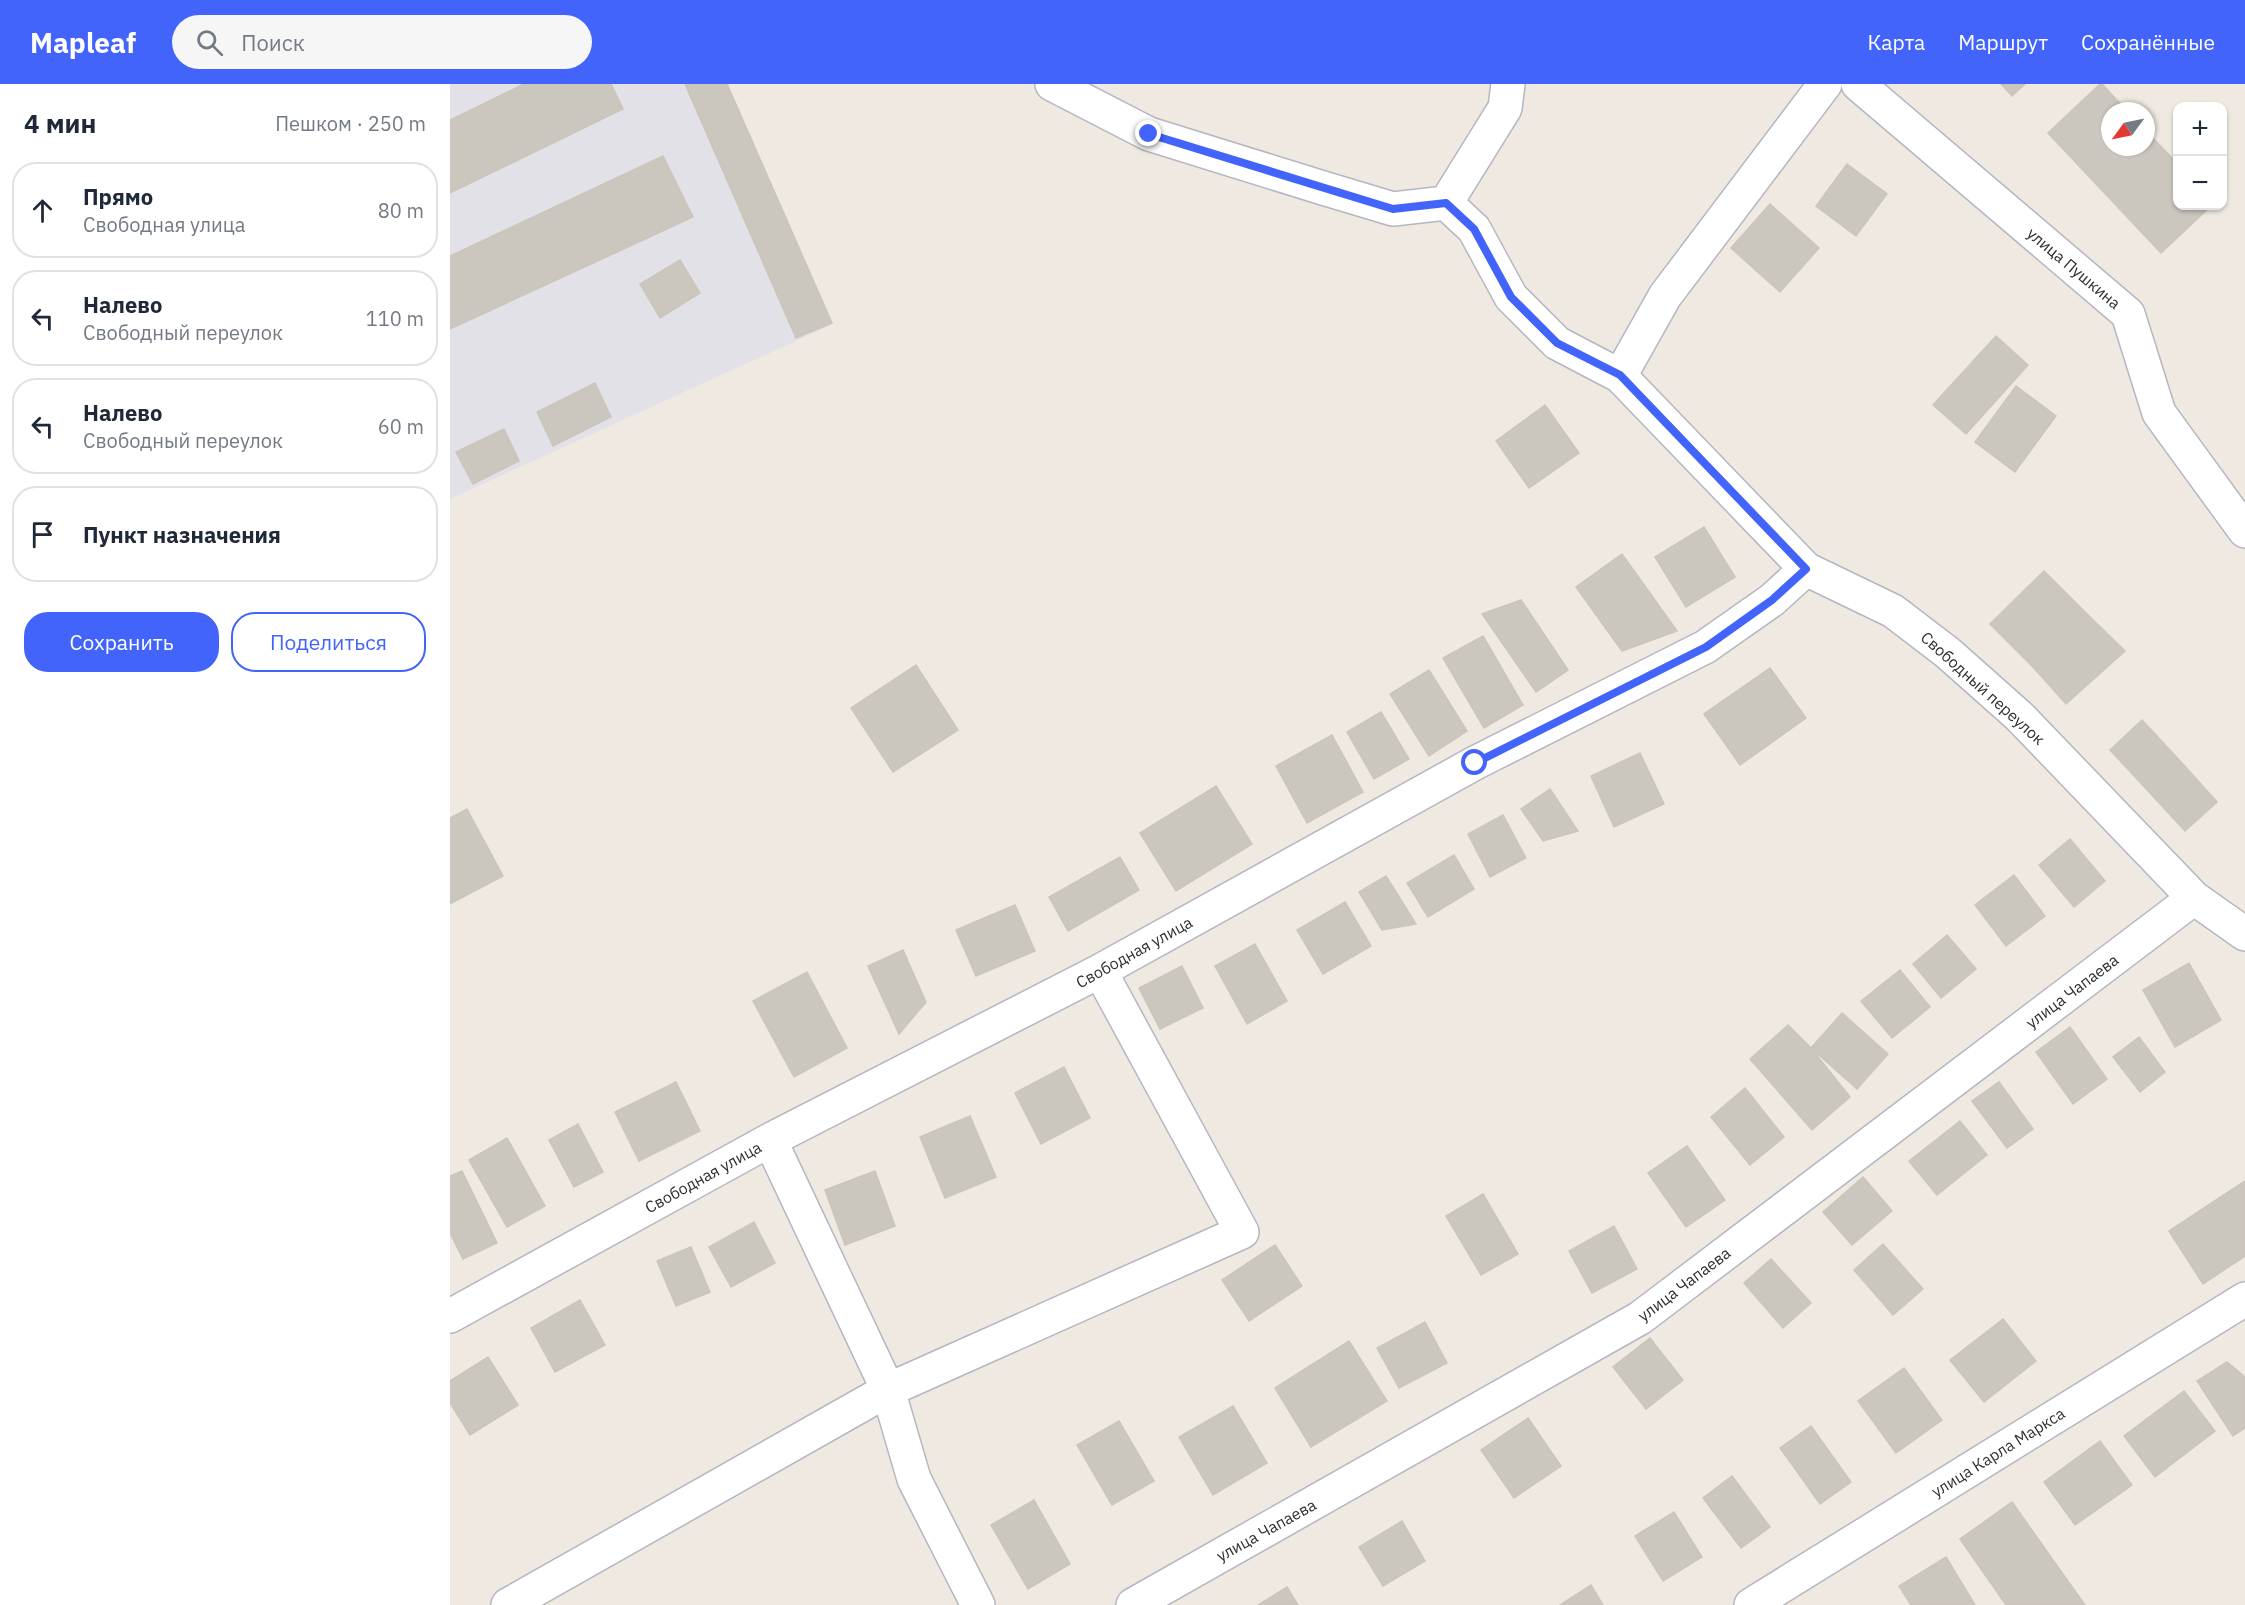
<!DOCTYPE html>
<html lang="ru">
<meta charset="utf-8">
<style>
:root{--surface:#fff;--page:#f6f6f7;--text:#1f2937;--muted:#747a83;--line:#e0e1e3;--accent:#4264fb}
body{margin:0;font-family:"IBM Plex Sans",sans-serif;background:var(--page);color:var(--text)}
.controls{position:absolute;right:18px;top:18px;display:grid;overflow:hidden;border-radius:12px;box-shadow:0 2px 4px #0004}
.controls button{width:54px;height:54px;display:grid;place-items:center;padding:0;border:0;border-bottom:2px solid var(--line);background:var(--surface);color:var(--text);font:30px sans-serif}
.compass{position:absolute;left:1651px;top:18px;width:54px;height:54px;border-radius:50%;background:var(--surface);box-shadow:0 2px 4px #0004;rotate:237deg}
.stop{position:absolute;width:18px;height:18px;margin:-14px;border:4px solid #4264fb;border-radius:50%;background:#fff}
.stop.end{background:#4264fb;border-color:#fff;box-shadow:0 2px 6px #0008}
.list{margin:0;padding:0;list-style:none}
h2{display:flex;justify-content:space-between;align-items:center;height:78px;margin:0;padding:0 24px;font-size:26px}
h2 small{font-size:20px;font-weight:400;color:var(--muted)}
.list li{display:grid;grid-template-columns:39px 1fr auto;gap:18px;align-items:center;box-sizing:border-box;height:96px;margin:0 12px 12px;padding:0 12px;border:2px solid var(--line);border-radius:24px}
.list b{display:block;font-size:22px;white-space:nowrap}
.list p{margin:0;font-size:20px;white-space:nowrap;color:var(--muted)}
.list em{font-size:20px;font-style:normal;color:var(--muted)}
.actions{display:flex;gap:12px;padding:18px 24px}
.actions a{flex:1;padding:14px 0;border:2px solid var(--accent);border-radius:24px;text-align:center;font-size:21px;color:var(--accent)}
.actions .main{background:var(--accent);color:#fff}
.icon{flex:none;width:33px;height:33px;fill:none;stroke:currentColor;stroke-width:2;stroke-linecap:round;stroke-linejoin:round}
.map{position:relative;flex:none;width:1795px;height:1521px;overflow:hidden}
header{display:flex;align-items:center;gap:36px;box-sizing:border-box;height:84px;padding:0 30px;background:var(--accent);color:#fff}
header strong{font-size:28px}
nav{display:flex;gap:33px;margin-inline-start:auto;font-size:21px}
.search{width:420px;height:54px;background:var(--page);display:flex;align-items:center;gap:15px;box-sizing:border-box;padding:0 21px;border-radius:33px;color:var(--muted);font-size:22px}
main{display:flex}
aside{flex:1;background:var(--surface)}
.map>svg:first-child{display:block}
</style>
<header>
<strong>Mapleaf</strong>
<div class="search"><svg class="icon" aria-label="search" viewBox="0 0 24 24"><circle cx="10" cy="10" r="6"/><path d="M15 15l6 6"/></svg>Поиск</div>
<nav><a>Карта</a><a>Маршрут</a><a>Сохранённые</a></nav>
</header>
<main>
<aside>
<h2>4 мин<small>Пешком · 250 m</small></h2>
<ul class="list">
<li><svg class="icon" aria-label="ahead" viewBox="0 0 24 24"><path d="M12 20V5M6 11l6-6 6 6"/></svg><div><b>Прямо</b><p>Свободная улица</p></div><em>80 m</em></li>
<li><svg class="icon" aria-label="left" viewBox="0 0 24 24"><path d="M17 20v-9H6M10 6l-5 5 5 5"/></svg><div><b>Налево</b><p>Свободный переулок</p></div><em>110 m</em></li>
<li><svg class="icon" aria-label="left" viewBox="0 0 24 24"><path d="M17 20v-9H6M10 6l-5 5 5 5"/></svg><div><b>Налево</b><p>Свободный переулок</p></div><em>60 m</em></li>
<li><svg class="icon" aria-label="arrive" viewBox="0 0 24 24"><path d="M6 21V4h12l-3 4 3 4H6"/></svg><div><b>Пункт назначения</b></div></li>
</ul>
<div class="actions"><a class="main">Сохранить</a><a>Поделиться</a></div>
</aside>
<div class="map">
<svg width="1795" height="1521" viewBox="0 0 1795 1521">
<rect width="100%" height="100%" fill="#efe9e1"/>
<path fill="#e3e1e8" d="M0,0H277L383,240L0,415Z"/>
<path fill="#cbc7bf" stroke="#cbc5ba" stroke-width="1.5" d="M74,0H161L173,25L0,109V36Z
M235,0H277L382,239L346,254Z
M1551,0H1575L1562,12Z
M1650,0H1652L1677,27H1660V63H1696V47L1728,80V122H1761L1711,169L1598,49Z
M213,72L243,133L0,245V172Z
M1397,80L1437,110L1406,152L1366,122Z
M1320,120L1369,164L1330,208L1281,164Z
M230,176L250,209L210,234L190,200Z
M1546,252L1578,281L1516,350L1483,321Z
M145,299L161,333L103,362L87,328Z
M1566,302L1606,332L1565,388L1525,358Z
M1095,321L1129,369L1079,404L1046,357Z
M54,345L69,377L23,400L6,368Z
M1254,443L1285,493L1236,523L1205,473Z
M1172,470L1227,547L1172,567L1126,503Z
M1594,487L1636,529L1582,582L1540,540Z
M1071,516L1118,586L1086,608L1032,530Z
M1636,529L1675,567L1616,620L1582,582Z
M1033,552L1073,621L1034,644L993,574Z
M466,581L508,646L443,688L401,624Z
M1320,584L1356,634L1290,681L1254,630Z
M979,586L1017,647L979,672L940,610Z
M931,628L959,675L924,695L897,648Z
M1692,636L1732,679L1700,709L1660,666Z
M882,651L913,708L857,739L826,682Z
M1190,669L1214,720L1164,743L1141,692Z
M1732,679L1767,718L1735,747L1700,709Z
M766,702L802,760L726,807L690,749Z
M1100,705L1128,747L1093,757L1071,725Z
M17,725L53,792L0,820V734Z
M1053,731L1076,774L1040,793L1018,750Z
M1620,755L1655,797L1624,823L1589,781Z
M1004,771L1024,805L978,833L957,799Z
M670,773L689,806L618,847L599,813Z
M1564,791L1595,832L1556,862L1525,821Z
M936,792L966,840L932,846L909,808Z
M895,818L921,862L873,890L847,846Z
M565,821L585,867L526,892L506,846Z
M1497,851L1526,885L1491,914L1463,880Z
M805,860L837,917L797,940L765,882Z
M453,866L476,918L449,950L418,882Z
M1739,879L1771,936L1725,963L1693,906Z
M732,882L753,924L710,945L689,904Z
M1450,886L1480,923L1442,954L1411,917Z
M357,888L397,964L344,993L303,917Z
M1392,929L1438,970L1407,1005L1361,964Z
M1338,941L1361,964L1400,1013L1362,1046L1300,975Z
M1620,943L1657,995L1623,1020L1586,968Z
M1689,953L1715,988L1690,1008L1663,973Z
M614,983L640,1034L591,1060L565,1009Z
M226,998L250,1047L189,1077L165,1028Z
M1549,998L1583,1045L1557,1064L1522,1017Z
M1295,1004L1334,1053L1300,1081L1261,1033Z
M520,1032L546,1093L495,1114L470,1053Z
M1510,1037L1537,1071L1487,1111L1459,1077Z
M128,1040L153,1088L124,1103L99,1056Z
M57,1054L95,1122L57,1143L19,1076Z
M1237,1062L1275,1116L1236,1143L1198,1089Z
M12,1087L47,1159L13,1175L0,1149V1092Z
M425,1087L445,1142L395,1161L375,1106Z
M1413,1093L1442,1127L1402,1161L1373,1128Z
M1795,1097V1172L1753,1200L1719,1147Z
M1033,1110L1068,1170L1031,1191L996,1132Z
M304,1138L325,1179L281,1203L259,1163Z
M1164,1142L1187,1185L1142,1209L1119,1167Z
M1433,1160L1473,1205L1443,1231L1404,1186Z
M825,1161L852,1202L799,1237L772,1196Z
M241,1163L260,1208L226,1222L207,1177Z
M1321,1175L1361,1219L1333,1244L1294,1199Z
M130,1216L155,1261L105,1288L81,1244Z
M1553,1235L1586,1277L1534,1318L1500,1276Z
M975,1238L997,1279L949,1304L927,1264Z
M1200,1254L1233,1296L1196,1325L1163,1283Z
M899,1257L937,1317L861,1363L825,1304Z
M38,1273L68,1321L20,1351L0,1319V1297Z
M1777,1278L1795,1293V1344L1783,1352L1747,1297Z
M1454,1284L1492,1336L1446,1369L1408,1317Z
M1734,1307L1765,1347L1705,1393L1674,1352Z
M783,1322L817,1379L763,1411L729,1353Z
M1078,1334L1111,1382L1064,1414L1031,1366Z
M669,1337L704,1397L662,1421L627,1361Z
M1361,1342L1401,1398L1370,1420L1330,1364Z
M1650,1357L1682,1401L1625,1441L1594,1398Z
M1282,1392L1320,1443L1291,1464L1253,1414Z
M584,1416L620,1480L578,1505L541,1441Z
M1562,1418L1635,1521H1556L1510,1455Z
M1224,1428L1252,1473L1213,1497L1185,1452Z
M952,1437L975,1477L933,1502L909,1463Z
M1496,1473L1525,1521H1461L1449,1502Z
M1141,1501L1153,1521H1110Z
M837,1503L848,1521H808Z"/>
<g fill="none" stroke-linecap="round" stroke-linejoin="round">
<g stroke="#b4b7c1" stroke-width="36">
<path id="minor" d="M602,0L699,50L873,104L943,125L996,119L1024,145L1061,213L1107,259L1170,292L1356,485L1443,527L1498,569L1570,633L1744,814L1795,850
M1408,0L1678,230L1709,329L1795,447
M996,119L1055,24L1058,0
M1170,292L1215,212L1375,0
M320,1056L438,1306L464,1395L528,1521
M0,1232L320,1056L650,887L1025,679L1255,563L1322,516L1356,485
M58,1521L438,1306L792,1148L650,887
M683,1521L1190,1234L1744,814
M1301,1521L1795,1215"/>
</g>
<use href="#minor" stroke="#fff" stroke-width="33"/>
</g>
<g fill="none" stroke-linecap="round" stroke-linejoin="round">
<path stroke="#4264fb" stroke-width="8" d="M699,50L943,125L996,119L1024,145L1061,213L1107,259L1170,291L1356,485L1322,516L1256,563L1025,679"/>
</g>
<g text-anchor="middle" stroke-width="6" stroke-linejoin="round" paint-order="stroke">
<g font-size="16" fill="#2e2e2e" stroke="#fff">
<text transform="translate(1624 184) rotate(40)" y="6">улица Пушкина</text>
<text transform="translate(1533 604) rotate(42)" y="6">Свободный переулок</text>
<text transform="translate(684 868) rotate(-29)" y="6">Свободная улица</text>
<text transform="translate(1622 907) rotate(-37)" y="6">улица Чапаева</text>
<text transform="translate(253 1093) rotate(-29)" y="6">Свободная улица</text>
<text transform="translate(1234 1200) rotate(-37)" y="6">улица Чапаева</text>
<text transform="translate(1548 1368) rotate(-32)" y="6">улица Карла Маркса</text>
<text transform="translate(816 1446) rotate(-29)" y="6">улица Чапаева</text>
</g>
</g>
</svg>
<div class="controls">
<button>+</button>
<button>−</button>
</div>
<svg class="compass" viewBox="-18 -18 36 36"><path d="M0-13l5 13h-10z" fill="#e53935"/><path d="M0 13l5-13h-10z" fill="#747a83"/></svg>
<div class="stop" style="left:1025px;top:679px"></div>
<div class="stop end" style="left:699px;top:50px"></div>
</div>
</main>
